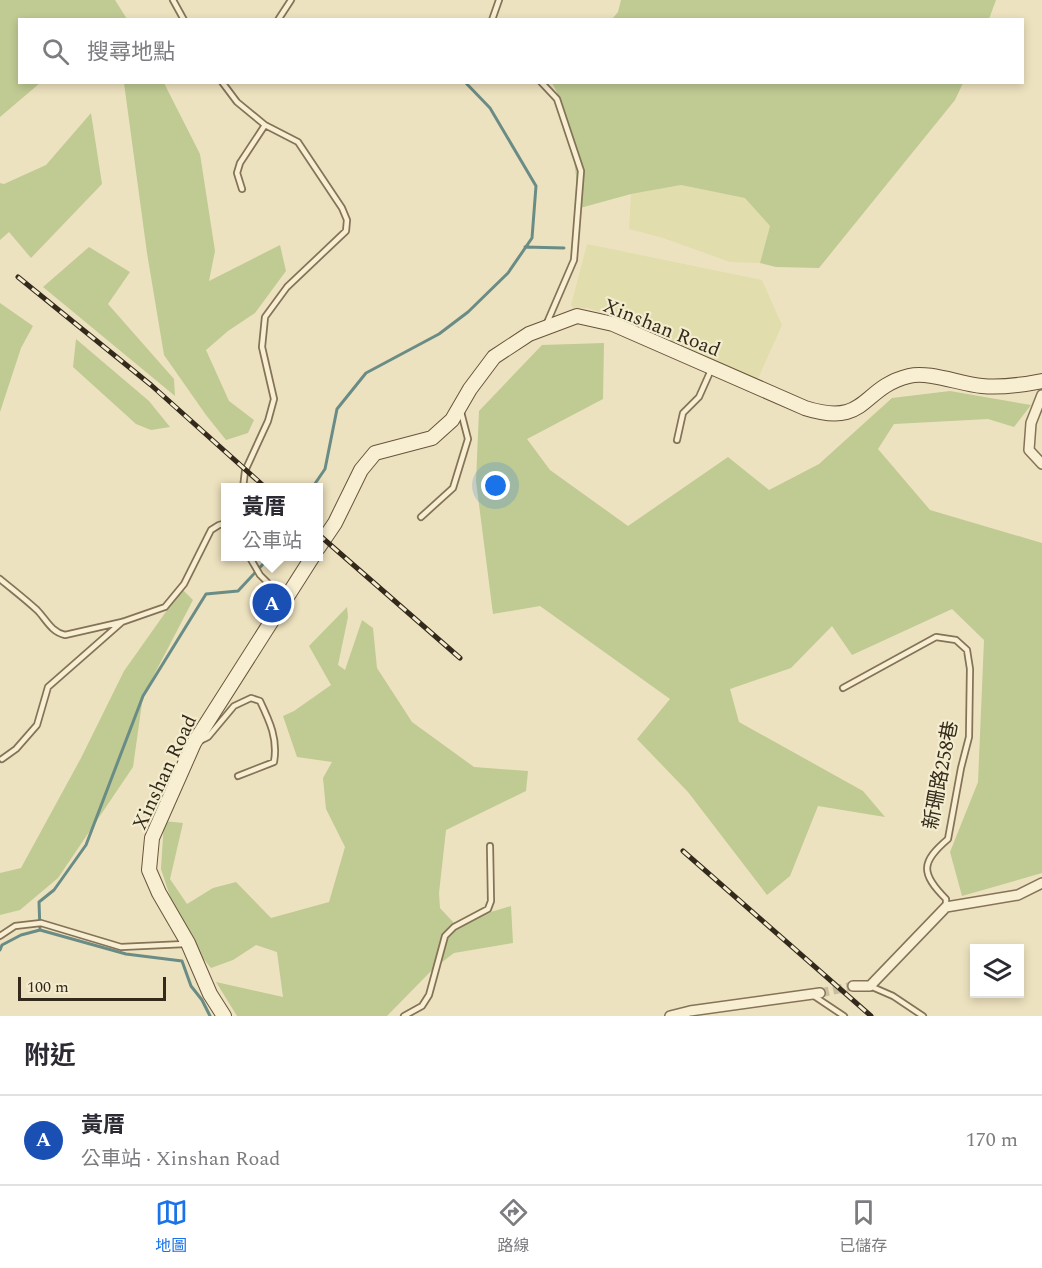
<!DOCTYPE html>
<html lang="zh-TW">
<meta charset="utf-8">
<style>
:root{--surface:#fff;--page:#f7f7f7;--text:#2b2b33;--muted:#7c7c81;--line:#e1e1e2;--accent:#1a73e8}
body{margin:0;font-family:Spectral,"Noto Sans TC",serif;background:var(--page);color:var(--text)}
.controls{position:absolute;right:18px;bottom:18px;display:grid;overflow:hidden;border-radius:0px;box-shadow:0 3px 9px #0003}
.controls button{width:54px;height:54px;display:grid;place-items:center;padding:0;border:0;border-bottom:2px solid var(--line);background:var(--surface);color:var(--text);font:30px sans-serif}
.scale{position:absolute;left:18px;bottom:15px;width:148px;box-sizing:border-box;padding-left:6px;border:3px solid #342a1c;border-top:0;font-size:16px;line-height:21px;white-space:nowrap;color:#342a1c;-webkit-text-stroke:4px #f4ecce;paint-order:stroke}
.you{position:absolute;left:496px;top:486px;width:21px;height:21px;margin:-15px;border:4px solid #fff;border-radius:50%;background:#1a73e8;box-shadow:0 0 0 9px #1a73e833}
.badge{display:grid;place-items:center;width:39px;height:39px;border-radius:50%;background:var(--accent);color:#fff;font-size:20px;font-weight:700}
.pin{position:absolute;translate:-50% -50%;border:3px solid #fff;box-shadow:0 2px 6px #0006}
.popup{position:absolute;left:221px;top:483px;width:102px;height:78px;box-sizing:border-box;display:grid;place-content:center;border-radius:0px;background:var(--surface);filter:drop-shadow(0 2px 4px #0005);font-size:20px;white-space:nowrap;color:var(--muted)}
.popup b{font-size:22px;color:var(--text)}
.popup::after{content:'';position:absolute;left:50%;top:100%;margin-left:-12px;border:12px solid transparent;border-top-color:var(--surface)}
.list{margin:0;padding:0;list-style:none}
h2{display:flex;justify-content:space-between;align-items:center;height:78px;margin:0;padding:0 24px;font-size:26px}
h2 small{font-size:20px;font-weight:400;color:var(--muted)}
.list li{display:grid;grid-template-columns:39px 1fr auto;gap:18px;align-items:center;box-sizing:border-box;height:90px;padding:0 24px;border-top:2px solid var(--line)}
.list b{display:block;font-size:22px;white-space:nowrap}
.list p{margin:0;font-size:20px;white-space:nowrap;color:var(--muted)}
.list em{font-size:20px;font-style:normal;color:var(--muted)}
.icon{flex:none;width:33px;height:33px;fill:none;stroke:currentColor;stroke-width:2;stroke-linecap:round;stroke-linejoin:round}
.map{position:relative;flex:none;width:1042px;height:1016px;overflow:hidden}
.search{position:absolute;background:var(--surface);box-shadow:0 3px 9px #0003;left:18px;right:18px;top:18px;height:66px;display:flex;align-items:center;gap:15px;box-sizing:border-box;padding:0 21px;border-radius:0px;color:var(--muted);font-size:22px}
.sheet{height:168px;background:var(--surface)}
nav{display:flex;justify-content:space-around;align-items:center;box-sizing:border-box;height:84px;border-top:2px solid var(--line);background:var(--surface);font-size:16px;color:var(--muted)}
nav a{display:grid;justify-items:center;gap:3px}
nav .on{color:var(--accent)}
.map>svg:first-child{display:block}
</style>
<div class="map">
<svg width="1042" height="1016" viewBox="0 0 1042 1016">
<rect width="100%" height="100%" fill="#ede2bf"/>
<path fill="#e2ddac" d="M681,185L746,198L770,226L760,263L730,262L663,238L629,229L631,194Z
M587,244L762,280L782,325L757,381L626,321L588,308H573L571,305Z"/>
<path fill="#c0ca93" d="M0,0H115L127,19L20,20V82L40,83L0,117Z
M621,0H996L989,19H612L618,12Z
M124,83H164L200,154L215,251L209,281L280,245L286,271L255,313L228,331L206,350L229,401L254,420L248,433L226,440L206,415L164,355L147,253Z
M552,83H963L955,100L819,268L776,267L760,263L770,226L745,198L681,185L631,194L580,208C574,166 573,119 552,83Z
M91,113L102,184L31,258L9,232L0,240V183L4,184L46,165Z
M89,247L130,272L108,304L174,379L175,396L43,287Z
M0,303L33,326L21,348L0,412Z
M76,339L149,401L170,427L151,430L136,424L73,367Z
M604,343L603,399L527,439L550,470L628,526L728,457L769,490L819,464L892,398L950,391L1031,405L1014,427L988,419L894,424L878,449L930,510L1042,543V873L962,896L950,852L978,782L984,640L952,609L852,655L832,626L791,668L730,689L739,722L863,791L885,817L818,806L790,876L767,895L688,792L637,739L670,699L540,606L493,614L476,481L479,411L542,345Z
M182,589L193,600L143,696L133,767L58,878L20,910L0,915V873L21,868L81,758L124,671Z
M347,607L348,617L338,665L345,670L362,620L373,628L377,668L412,722L474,767L528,771L526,791L446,830L439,893L440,908L454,923L511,906L513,943L454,953L433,969L387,1016H237L216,982L283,997L277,952L256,945L233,960L211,968L182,933L161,869L164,821L183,823L170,879L187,904L213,888L236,882L271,918L329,902L345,847L326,809L323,778L332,762L297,757L283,716L294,711L331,685L309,646Z"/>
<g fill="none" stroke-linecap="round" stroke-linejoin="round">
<path stroke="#6a8c86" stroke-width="3" d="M525,247L564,248
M312,488L325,469L337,409L366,373L439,334L468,312L508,273L532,238L536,186L490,108L465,82
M40,930L39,902L54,890L86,845L143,696L206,594L238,591L264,563L267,556
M0,950L2,945L21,935L40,930L126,954L182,961L191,986L202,1000L210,1016"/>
<path stroke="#c8bd9e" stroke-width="9" stroke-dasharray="9 4.5" stroke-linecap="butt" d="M820,993L853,986"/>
<g stroke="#857358" stroke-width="8">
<path id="lane" d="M173,0L184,20
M278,20L291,0
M492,20L499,0
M222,82L237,102L265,125L298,142L342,208L347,220L346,231L287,287L265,317L262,347L274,399L268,421L245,471L243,488
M541,82L557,99L581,171L574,260L546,325
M242,189L237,173L240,163L265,125
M677,440L683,413L699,397L711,370
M421,517L453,488L468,439L461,412
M249,556L260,575L283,598
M0,579C12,589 25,599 37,610C46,619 51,632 65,635L122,622L165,607L184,584L211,530L219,525L226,523
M843,688L936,637L956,640L967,650L970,669L969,737L961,768L948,839C921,862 920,873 946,899V907
M202,740L208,737L234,706L251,698L260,701C270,722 278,739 274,762L238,776
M2,759L16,749L37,725L48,687L122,622
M0,936L15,926L41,923L121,947L185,944
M870,986L893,996L923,1016
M814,996L844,1016
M404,1016L422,1006L429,995L445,936L454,927L488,909L491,901L490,846"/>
</g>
<g stroke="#857358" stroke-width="12">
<path id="street" d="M1042,395L1031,423L1029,450L1042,464
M853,986H870L946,907L1018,895L1042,883
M670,1016L690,1011L820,993"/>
</g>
<g stroke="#66543b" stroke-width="16">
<path id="secondary" d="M318,548L335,523L361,470L375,453L432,438L452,420L470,389L494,357L529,334L577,316L613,324L805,408C868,428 860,388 909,376C929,371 960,384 982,386C1003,388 1022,385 1042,381
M224,1016L210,994L188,943L159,893L149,870L152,838L194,743L313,556"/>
</g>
<use href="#lane" stroke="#f8efd2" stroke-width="4.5"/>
<use href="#street" stroke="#f8efd2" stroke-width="9"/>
<use href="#secondary" stroke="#f8efd2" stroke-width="14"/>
<g stroke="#342a1c" stroke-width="5">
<path id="rail" d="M18,277L151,385L266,488
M318,534L460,658
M683,851L871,1016"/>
</g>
<use href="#rail" stroke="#f4ecce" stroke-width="3" stroke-dasharray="9" stroke-linecap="butt"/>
</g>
<g text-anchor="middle" stroke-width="4.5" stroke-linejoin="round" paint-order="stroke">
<g font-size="20" fill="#342a1c" stroke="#f4ecce">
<text transform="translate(662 327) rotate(22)" y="7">Xinshan Road</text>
<text transform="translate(164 772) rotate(-65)" y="7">Xinshan Road</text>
<text transform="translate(940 775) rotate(-79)" y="7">新珊路258巷</text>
</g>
</g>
</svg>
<div class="controls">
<button><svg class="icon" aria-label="layers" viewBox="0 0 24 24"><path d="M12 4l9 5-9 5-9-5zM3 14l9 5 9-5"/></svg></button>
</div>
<div class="scale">100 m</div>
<div class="you"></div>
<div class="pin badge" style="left:272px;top:603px;background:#1a4fb4">A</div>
<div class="popup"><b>黃厝</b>公車站</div>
<div class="search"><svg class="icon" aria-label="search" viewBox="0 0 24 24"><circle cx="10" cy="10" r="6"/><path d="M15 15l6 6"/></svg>搜尋地點</div>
</div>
<section class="sheet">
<h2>附近<small></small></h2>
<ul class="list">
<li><span class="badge" style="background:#1a4fb4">A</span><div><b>黃厝</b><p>公車站 · Xinshan Road</p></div><em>170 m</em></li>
</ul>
</section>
<nav>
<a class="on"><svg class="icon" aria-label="map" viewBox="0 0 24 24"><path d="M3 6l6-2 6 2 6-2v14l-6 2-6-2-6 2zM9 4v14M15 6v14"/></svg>地圖</a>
<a><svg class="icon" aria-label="directions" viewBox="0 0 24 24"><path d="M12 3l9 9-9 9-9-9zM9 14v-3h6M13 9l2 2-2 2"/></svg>路線</a>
<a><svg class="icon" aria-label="saved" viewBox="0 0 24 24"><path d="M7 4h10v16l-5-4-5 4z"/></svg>已儲存</a>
</nav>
